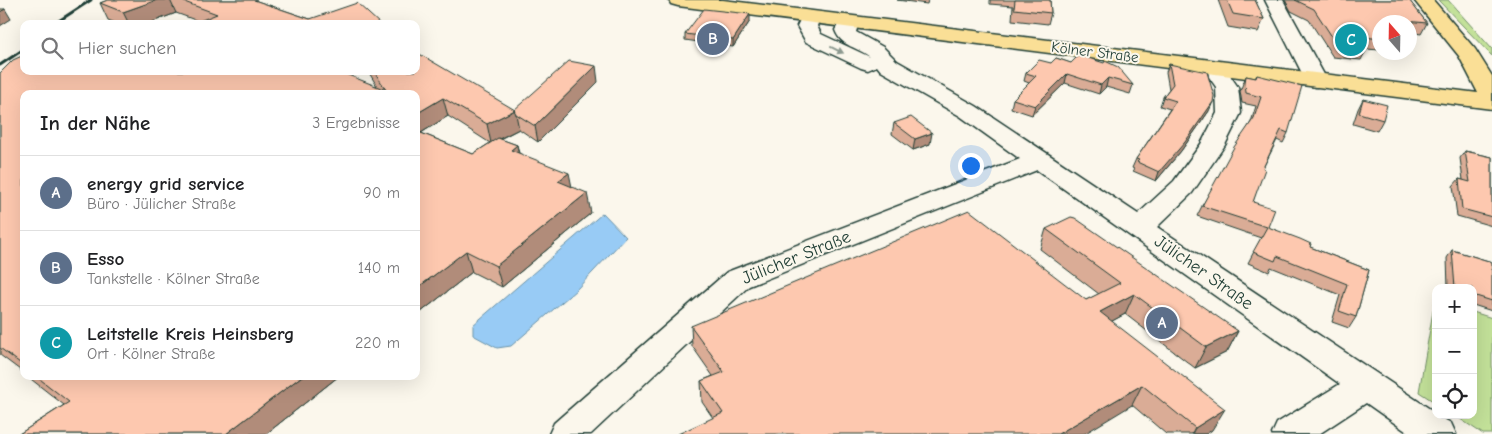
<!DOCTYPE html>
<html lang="de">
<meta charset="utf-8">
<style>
:root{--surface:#fff;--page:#f6f6f6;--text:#202124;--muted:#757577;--line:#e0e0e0;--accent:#ea580c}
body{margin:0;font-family:"Comic Neue",sans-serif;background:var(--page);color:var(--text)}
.controls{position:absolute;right:15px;bottom:15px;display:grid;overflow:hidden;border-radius:10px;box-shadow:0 5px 20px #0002}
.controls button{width:45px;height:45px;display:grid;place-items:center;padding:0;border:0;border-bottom:1px solid var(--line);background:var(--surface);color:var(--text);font:25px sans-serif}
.compass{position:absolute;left:1372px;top:15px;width:45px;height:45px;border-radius:50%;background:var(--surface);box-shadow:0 5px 20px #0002;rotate:340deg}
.you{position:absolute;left:970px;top:165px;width:18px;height:18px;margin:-12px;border:4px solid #fff;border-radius:50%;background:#1a73e8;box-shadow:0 0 0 8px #1a73e833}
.badge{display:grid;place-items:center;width:32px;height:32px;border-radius:50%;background:var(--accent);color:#fff;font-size:16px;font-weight:700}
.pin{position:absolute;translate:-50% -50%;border:2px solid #fff;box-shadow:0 1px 5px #0006}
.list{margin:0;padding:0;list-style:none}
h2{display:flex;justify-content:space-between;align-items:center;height:65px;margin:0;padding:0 20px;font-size:21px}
h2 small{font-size:16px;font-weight:400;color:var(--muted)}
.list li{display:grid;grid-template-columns:32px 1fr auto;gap:15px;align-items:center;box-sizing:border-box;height:75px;padding:0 20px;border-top:1px solid var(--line)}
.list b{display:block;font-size:19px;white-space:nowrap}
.list p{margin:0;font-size:16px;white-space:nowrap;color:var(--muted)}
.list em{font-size:16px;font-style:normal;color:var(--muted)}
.icon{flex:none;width:28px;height:28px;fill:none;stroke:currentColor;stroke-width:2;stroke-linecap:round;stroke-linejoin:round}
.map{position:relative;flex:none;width:1492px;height:434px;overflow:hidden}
.search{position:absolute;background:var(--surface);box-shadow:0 5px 20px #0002;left:20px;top:20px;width:400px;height:55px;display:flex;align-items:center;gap:12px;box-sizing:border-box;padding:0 18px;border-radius:10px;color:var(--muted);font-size:19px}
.panel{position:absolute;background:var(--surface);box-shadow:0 5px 20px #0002;left:20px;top:90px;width:400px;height:290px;border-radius:10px}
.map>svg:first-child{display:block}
</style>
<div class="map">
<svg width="1492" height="434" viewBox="0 0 1492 434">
<rect width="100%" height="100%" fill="#fbf7ec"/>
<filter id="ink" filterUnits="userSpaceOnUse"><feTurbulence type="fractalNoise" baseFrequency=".02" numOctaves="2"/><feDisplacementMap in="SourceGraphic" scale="10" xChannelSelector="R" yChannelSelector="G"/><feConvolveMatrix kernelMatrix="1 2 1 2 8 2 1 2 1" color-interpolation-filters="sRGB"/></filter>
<g filter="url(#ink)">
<path fill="#c3e199" stroke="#718f66" d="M1438,0H1448L1492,49V56Z
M1435,300H1436V403L1419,392Z
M1473,312L1492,318V434H1483L1454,415H1473Z"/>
<path fill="#98cbf5" stroke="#6892a8" d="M603,213L626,237L576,290L511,346L497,348L473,335V325Z"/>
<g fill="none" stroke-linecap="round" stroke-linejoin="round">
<g stroke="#1f3d34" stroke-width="3">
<path id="minor" d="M1265,0H1283L1327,80L1324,85L1316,87L1308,85Z
M810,12L817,14L820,18L817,26L821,34L870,57C858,47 841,47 835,30L842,18H856L859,22L856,32L883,47L897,61L976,106L1138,214L1174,181L1201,144L1217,113L1216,87L1209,77L1208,68L1211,63L1219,62L1227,63L1231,77L1238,87L1241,113L1225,145L1192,193L1157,227L1436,413V415L1451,423L1456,434H1410L1366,403L1319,434H1272L1277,423L1340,384L1037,170L749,286L591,434H549L554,423L727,272L1020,159L960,116L881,71L877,66L868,70L861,68L806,42L797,26L803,14Z"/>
</g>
<g stroke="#1f3d34" stroke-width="3">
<path id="major" d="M669,0H723L1478,93L1459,56L1414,0H1433L1475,49L1492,76V109L678,6L671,4Z"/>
</g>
<use href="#minor" fill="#fbf7ec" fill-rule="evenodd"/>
<use href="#major" fill="#fadf96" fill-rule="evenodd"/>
<path stroke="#1f3d34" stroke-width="3" d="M54,24L91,0
M0,65L24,49"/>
</g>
<path fill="#daac96" stroke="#1f3d34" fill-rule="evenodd" d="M108,0H254L310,19L380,24L198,21L176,13L147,24H118L108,20L100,3Z
M897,0H928L927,4Z
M990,0H1050L1051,13L1048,24L1012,20L1013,6L990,4Z
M1218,0H1255L1264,19L1258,32L1228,27Z
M1285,0H1409L1427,23L1421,34L1410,32V22H1380V50L1366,49V50L1361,60L1333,57L1309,20L1291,11Z
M750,21L733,47L685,40V34Z
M1056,58L1133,85L1130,94L1106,87L1099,94L1065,83L1032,115L1011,108L1013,99L1029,83L1024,81L1026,73L1051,63Z
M1169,64L1209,111L1181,151L1156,181L1133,171L1134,169L1132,168L1136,159L1170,109L1160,106L1163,97L1169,89L1166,72Z
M368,71H416L514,110L598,82L538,142L519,129L500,139L517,145L519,153L572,187L591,213L502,287L472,272L416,316V94H24V373L0,355V73L377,86ZM448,116L490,143L473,154L421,133Z
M1257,75L1288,133L1283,143L1277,140L1263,168L1253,202L1268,227L1310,247L1369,270L1356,317L1349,328L1332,322L1340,295L1271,267L1269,272L1248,263L1261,238L1197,216L1202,206L1251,122L1256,106L1242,103L1240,91L1246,76L1255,78Z
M1363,99L1383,120L1377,131L1353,124L1358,109Z
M894,123L930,144L913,150L892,134Z
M1465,151L1492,157V226L1457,216L1453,186L1459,179L1463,180L1460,158Z
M1046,229L1238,331L1227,352L1195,368L1125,314L1112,321L1212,430L1206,434H1166L1132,405L713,418L702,402L701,381L713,376L692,346L691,326L1086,300L1099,294L1040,249Z
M1452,250L1492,262V311L1473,305V288H1448L1447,258Z
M27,376H339L266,434H19L64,405Z"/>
<path fill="#b18c7a" stroke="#1f3d34" d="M157,0H170L176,13L147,24H129L123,12Z
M5,9L11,19L0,26V12Z
M750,14V21L733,47V40Z
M596,66L598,82L538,142L535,126Z
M1067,74L1065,83L1032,115L1035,106Z
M1108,78L1106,87L1099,94L1101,85Z
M443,98L448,116L416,136V114Z
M1213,102L1209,111L1181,151L1156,181L1159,172Z
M515,110L519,129L491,143L487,124Z
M932,133L930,144L913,150L915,139Z
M517,145L521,165L511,150Z
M569,173L573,192L558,181Z
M587,193L591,213L502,287L496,266Z
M466,251L472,272L416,316V289Z
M1134,294L1125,314L1092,332L1100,312Z
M1238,331L1227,352L1195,368L1206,347Z
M302,376H339L266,434H226Z
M1142,385L1132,405L1084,434H1058Z
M1225,409L1212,430L1206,434H1192L1195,428Z"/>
<path fill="#fdc8af" stroke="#1f3d34" d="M108,0H157L123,12L100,3Z
M179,0H254L310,19L357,3L380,24H192L217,14Z
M1015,0H1050L1051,13L1014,9Z
M1227,0H1255L1264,19L1233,14Z
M1295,0H1409L1427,23L1384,19L1387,22H1380V39L1357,36L1366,50L1338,46L1314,9Z
M0,9H5L0,12Z
M704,9L750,14L733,40L685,34Z
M416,52L515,110L487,124L443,98L416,114V94H24V366L0,348V73L13,60L24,55V71H338L386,90L374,71H416Z
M1079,55L1104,63L1105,61L1118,67L1133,85L1108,78L1101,85L1067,74L1035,106L1013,99L1036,76L1026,73L1039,60L1051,63L1056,58L1071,63Z
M569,61L596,66L535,126L516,114L514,110Z
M1169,64L1207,72L1214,96L1213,102L1185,142L1159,172L1137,162L1139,160L1136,159L1176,101L1163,97L1173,84Z
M1257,75L1302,86L1288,133L1281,130L1263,168L1265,169L1253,202L1275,209L1268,227L1300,239L1311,244L1310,247L1369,270L1356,317L1339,311L1347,284L1277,256L1275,261L1253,252L1267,227L1202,206L1234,147L1254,118L1261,97L1246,93L1245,82L1246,76L1256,78Z
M1363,99L1387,105L1383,120L1359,113Z
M911,117L932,133L915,139L894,123Z
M416,131L473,154L498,138L517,145L511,150L569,173L558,181L587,193L496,266L466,251L416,289Z
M1465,151L1492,157V217L1462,209L1459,179L1470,182Z
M969,210L1086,300L1120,283L1046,229L1071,217L1075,218L1238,331L1206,347L1134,294L1100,312L1225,409L1195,428L1142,385L1058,434H678L723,413L701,381L724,372L691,326Z
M1452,250L1492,262V301L1473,295V288H1455Z
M36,376H302L226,434H19L69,402Z"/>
<defs><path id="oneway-solid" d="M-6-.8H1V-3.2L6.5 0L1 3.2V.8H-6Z" transform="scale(1.25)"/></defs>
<use fill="#8d9a90" href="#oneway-solid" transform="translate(837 50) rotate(26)"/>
</g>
<g text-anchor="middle" stroke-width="4" stroke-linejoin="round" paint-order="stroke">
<g font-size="15" fill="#1f3d34" stroke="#fbf7ec">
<text transform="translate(1095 52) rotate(7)" y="5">Kölner Straße</text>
</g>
<g font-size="18" fill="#1f3d34" stroke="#fbf7ec">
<text transform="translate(796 257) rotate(-22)" y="6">Jülicher Straße</text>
<text transform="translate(1204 272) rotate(35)" y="6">Jülicher Straße</text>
</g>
</g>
</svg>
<div class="controls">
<button>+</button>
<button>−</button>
<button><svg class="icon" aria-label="locate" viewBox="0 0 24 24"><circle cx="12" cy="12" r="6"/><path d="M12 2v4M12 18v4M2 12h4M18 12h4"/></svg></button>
</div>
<svg class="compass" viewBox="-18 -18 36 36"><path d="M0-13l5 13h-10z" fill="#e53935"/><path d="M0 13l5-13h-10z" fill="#757577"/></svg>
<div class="you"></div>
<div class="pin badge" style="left:1162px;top:323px;background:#5c6f8a">A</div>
<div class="pin badge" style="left:713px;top:39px;background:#5c6f8a">B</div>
<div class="pin badge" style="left:1351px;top:40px;background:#0f9aa8">C</div>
<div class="search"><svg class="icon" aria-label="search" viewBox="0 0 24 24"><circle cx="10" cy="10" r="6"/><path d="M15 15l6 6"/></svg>Hier suchen</div>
<section class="panel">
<h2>In der Nähe<small>3 Ergebnisse</small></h2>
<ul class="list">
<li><span class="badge" style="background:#5c6f8a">A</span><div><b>energy grid service</b><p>Büro · Jülicher Straße</p></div><em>90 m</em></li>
<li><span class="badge" style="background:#5c6f8a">B</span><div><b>Esso</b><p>Tankstelle · Kölner Straße</p></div><em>140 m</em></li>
<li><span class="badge" style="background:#0f9aa8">C</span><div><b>Leitstelle Kreis Heinsberg</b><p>Ort · Kölner Straße</p></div><em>220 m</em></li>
</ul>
</section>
</div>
